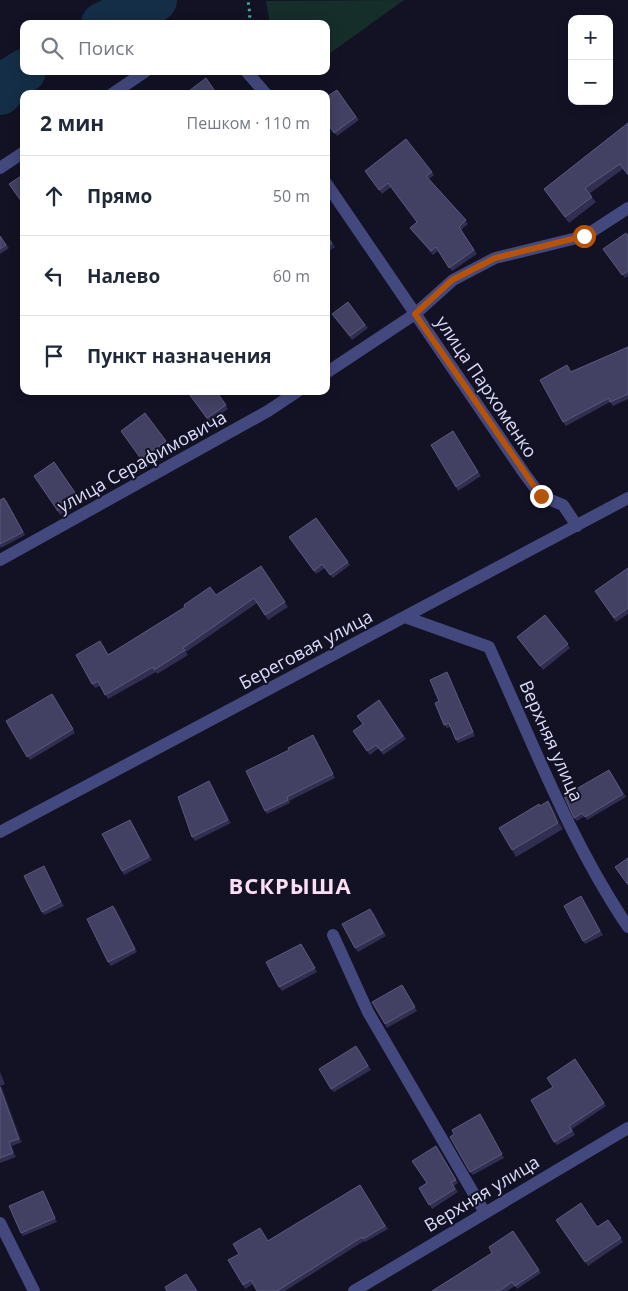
<!DOCTYPE html>
<html lang="ru">
<meta charset="utf-8">
<style>
:root{--surface:#fff;--page:#f2f2f3;--text:#1f2937;--muted:#747a83;--line:#e0e1e3}
body{margin:0;font-family:"Open Sans",sans-serif;background:var(--page);color:var(--text)}
.controls{position:absolute;right:15px;top:15px;display:grid;overflow:hidden;border-radius:10px;box-shadow:0 2px 12px #0003}
.controls button{width:45px;height:45px;display:grid;place-items:center;padding:0;border:0;border-bottom:1px solid var(--line);background:var(--surface);color:var(--text);font:25px sans-serif}
.stop{position:absolute;width:15px;height:15px;margin:-11px;border:4px solid #b45309;border-radius:50%;background:#fff}
.stop.end{background:#b45309;border-color:#fff;box-shadow:0 1px 5px #0008}
.list{margin:0;padding:0;list-style:none}
h2{display:flex;justify-content:space-between;align-items:center;height:65px;margin:0;padding:0 20px;font-size:21px}
h2 small{font-size:16px;font-weight:400;color:var(--muted)}
.list li{display:grid;grid-template-columns:32px 1fr auto;gap:15px;align-items:center;box-sizing:border-box;height:80px;padding:0 20px;border-top:1px solid var(--line)}
.list b{display:block;font-size:19px;white-space:nowrap}
.list em{font-size:16px;font-style:normal;color:var(--muted)}
.icon{flex:none;width:28px;height:28px;fill:none;stroke:currentColor;stroke-width:2;stroke-linecap:round;stroke-linejoin:round}
.map{position:relative;flex:none;width:628px;height:1291px;overflow:hidden}
.search{position:absolute;background:var(--surface);box-shadow:0 2px 12px #0003;left:20px;top:20px;width:310px;height:55px;display:flex;align-items:center;gap:12px;box-sizing:border-box;padding:0 18px;border-radius:10px;color:var(--muted);font-size:19px}
.panel{position:absolute;background:var(--surface);box-shadow:0 2px 12px #0003;left:20px;top:90px;width:310px;height:305px;border-radius:10px}
.map>svg:first-child{display:block}
</style>
<div class="map">
<svg width="628" height="1291" viewBox="0 0 628 1291">
<rect width="100%" height="100%" fill="#131225"/>
<path fill="#162e2a" d="M404,0L326,56V24H270L266,1Z"/>
<g fill="none" stroke-linecap="round" stroke-linejoin="round">
<path stroke="#152e47" stroke-width="44" d="M103,24L155,0
M0,93L13,78L24,71"/>
<path stroke="#3fab95" stroke-width="3" stroke-dasharray="2.5 4" stroke-linecap="butt" d="M248,24L250,15L248,0"/>
<path stroke="#43497e" stroke-width="12" d="M246,71L266,94
M112,94L146,71
M0,168L24,152
M326,183L524,473L541,496L563,505L577,526
M326,373L415,314L453,280L495,258L585,236L628,208
M0,560L268,411L298,391
M405,617L489,647C532,741 570,841 628,927
M0,832L628,498
M333,935L368,1012L485,1213
M0,1223L34,1291
M354,1291L628,1128"/>
</g>
<path fill="#302e51" d="M337,90L359,120L337,136L326,122Z
M628,123L623,169L589,194L596,202L569,223L544,189Z
M406,139L434,175L429,179L468,224L461,230L477,254L452,271L438,251L433,255L413,232L410,228L417,222L391,187L382,194L365,171Z
M326,235L335,247L326,253Z
M0,236L9,248L0,254Z
M628,236V276L625,278L603,249Z
M348,302L368,328L352,340L332,314Z
M628,347V399L613,406L610,402L566,426L563,422L571,371Z
M216,391L228,409L209,422L189,394Z
M145,413L168,445L144,462L121,431Z
M453,431L481,476L458,491L456,487Z
M54,462L81,501L60,515L34,476Z
M0,500L7,501L25,535L1,548L0,547Z
M316,518L350,565L333,578L325,568L316,574L289,537Z
M261,566L288,607L268,620L257,603L186,652L188,655L157,674L156,672L108,699L100,686L95,688L92,684L103,645L108,654L216,595Z
M628,568V614L616,622L595,591Z
M545,615L570,648L543,670L517,637Z
M449,676L475,736L458,743L456,740L450,727L447,728L444,725L439,701Z
M54,697L75,733L30,760L6,721Z
M379,700L406,739L383,755L379,748L370,755L353,731L363,724Z
M315,739L335,778L289,801L290,803L267,814L265,811Z
M609,770L626,797L587,820L585,816L577,821L574,818Z
M211,784L231,823L195,841L192,837Z
M548,801L553,808L563,829L516,857L512,850L540,806Z
M132,823L152,860L124,875L122,871Z
M46,870L64,906L44,915L42,912Z
M581,896L603,935L585,944L583,941Z
M116,909L137,952L111,966L108,962Z
M373,912L386,936L358,952L355,948Z
M301,944L317,972L282,991L279,987Z
M404,988L417,1011L387,1028L385,1024Z
M359,1050L371,1070L334,1092L331,1089Z
M575,1059L606,1106L572,1129L575,1135L557,1145L554,1142L553,1087Z
M0,1072L5,1084L1,1086L22,1142L12,1146L16,1157L0,1163Z
M482,1118L504,1158L473,1175L470,1172Z
M436,1146L458,1183L454,1186L458,1192L432,1209L419,1188L427,1183Z
M360,1185L388,1229L365,1242L364,1241L285,1291H257L253,1284L245,1289L243,1285L268,1240Z
M43,1191L45,1195L57,1222L23,1236L21,1233Z
M556,1220L597,1227L608,1220L623,1242L588,1266Z
M513,1231L541,1273L517,1289L515,1286L507,1291H432L492,1253Z"/>
<path fill="#1d1b38" d="M447,672L449,676L475,736L473,732Z
M209,781L211,784L231,823L228,820Z
M548,801L553,808L563,829L558,823Z
M44,866L64,906L61,902Z
M113,906L116,909L137,952L135,949Z
M0,1085L22,1142L19,1139L0,1087Z
M9,1142L12,1146L16,1157L13,1153Z"/>
<path fill="#424163" stroke="#5a597b" d="M206,78L217,94H185Z
M337,90L356,117L334,133L326,121V97Z
M628,123V175L620,164L585,188L592,197L565,217L544,189Z
M406,139L432,172L426,176L466,220L459,227L474,250L449,268L436,247L431,251L410,228L417,222L388,183L379,190L365,171Z
M24,174V205L9,184Z
M626,233L628,236V271L622,275L603,249Z
M326,235L332,243L326,248Z
M0,236L6,245L0,249Z
M348,302L365,325L350,336L332,314Z
M628,347V394L610,402L609,398L563,422L540,380L567,365L571,372Z
M193,391H216L226,405L207,418L189,394Z
M145,413L166,441L141,459L121,431Z
M453,431L478,472L456,487L431,445Z
M54,462L78,497L58,511L34,476Z
M4,498L23,532L0,544V500Z
M316,518L348,562L330,575L322,564L314,571L289,537Z
M261,566L285,602L265,615L254,598L183,648L185,650L154,670L153,667L105,695L98,681L92,684L76,655L100,641L108,655L185,607L184,605L210,587L216,595Z
M628,568V608L614,618L595,591Z
M545,615L568,644L540,666L517,637Z
M447,672L473,732L456,740L449,723L444,725L435,703L439,701L430,680Z
M52,694L73,729L27,757L6,721Z
M379,700L403,736L381,751L376,745L367,751L353,731L363,724L357,716Z
M313,735L333,774L287,797L288,800L265,811L246,771L289,750L288,748Z
M609,770L623,794L585,817L582,813L574,818L564,796Z
M209,781L228,820L192,837L178,797Z
M548,801L558,823L512,850L499,828L539,804L540,806Z
M130,820L149,857L122,871L102,834Z
M628,858V885L615,867Z
M44,866L61,902L42,912L24,876Z
M581,896L600,931L583,941L564,906Z
M113,906L135,949L108,962L87,919Z
M370,909L383,933L355,948L342,924Z
M301,944L315,968L279,987L266,962Z
M402,985L415,1007L385,1024L372,1002Z
M356,1046L368,1066L331,1089L319,1069Z
M575,1059L604,1103L569,1126L572,1131L554,1142L531,1100L553,1087L547,1078Z
M0,1087L19,1139L9,1142L13,1153L0,1158Z
M480,1114L502,1154L470,1172L450,1137L454,1134L452,1130Z
M436,1146L456,1180L451,1182L455,1189L429,1205L419,1188L427,1183L412,1161Z
M360,1185L385,1226L363,1239L362,1237L277,1291H257L251,1280L243,1285L228,1260L239,1254L233,1244L260,1228L268,1241Z
M43,1191L55,1218L21,1233L9,1206Z
M581,1203L597,1227L608,1220L621,1238L585,1262L556,1220Z
M513,1231L539,1270L515,1286L512,1282L499,1291H432L492,1253L489,1247Z
M186,1274L197,1291H167L165,1287Z"/>
<g fill="none" stroke-linecap="round" stroke-linejoin="round">
<path stroke="#b45309" stroke-width="6" d="M541,496L415,314L452,280L495,258L584,236"/>
</g>
<g text-anchor="middle" stroke-width="4" stroke-linejoin="round" paint-order="stroke">
<g font-size="18" fill="#dbdcfa" stroke="#131225">
<text transform="translate(486 387) rotate(56)" y="6">улица Пархоменко</text>
<text transform="translate(142 462) rotate(-29)" y="6">улица Серафимовича</text>
<text transform="translate(306 650) rotate(-28)" y="6">Береговая улица</text>
<text transform="translate(551 741) rotate(66)" y="6">Верхняя улица</text>
<text transform="translate(482 1194) rotate(-31)" y="6">Верхняя улица</text>
</g>
<g font-size="22" font-weight="bold" letter-spacing="1" fill="#fbddf4" stroke="#131225">
<text x="290" y="894">ВСКРЫША</text>
</g>
</g>
</svg>
<div class="controls">
<button>+</button>
<button>−</button>
</div>
<div class="stop" style="left:584px;top:236px"></div>
<div class="stop end" style="left:541px;top:496px"></div>
<div class="search"><svg class="icon" aria-label="search" viewBox="0 0 24 24"><circle cx="10" cy="10" r="6"/><path d="M15 15l6 6"/></svg>Поиск</div>
<section class="panel">
<h2>2 мин<small>Пешком · 110 m</small></h2>
<ul class="list">
<li><svg class="icon" aria-label="ahead" viewBox="0 0 24 24"><path d="M12 20V5M6 11l6-6 6 6"/></svg><div><b>Прямо</b></div><em>50 m</em></li>
<li><svg class="icon" aria-label="left" viewBox="0 0 24 24"><path d="M17 20v-9H6M10 6l-5 5 5 5"/></svg><div><b>Налево</b></div><em>60 m</em></li>
<li><svg class="icon" aria-label="arrive" viewBox="0 0 24 24"><path d="M6 21V4h12l-3 4 3 4H6"/></svg><div><b>Пункт назначения</b></div></li>
</ul>
</section>
</div>
